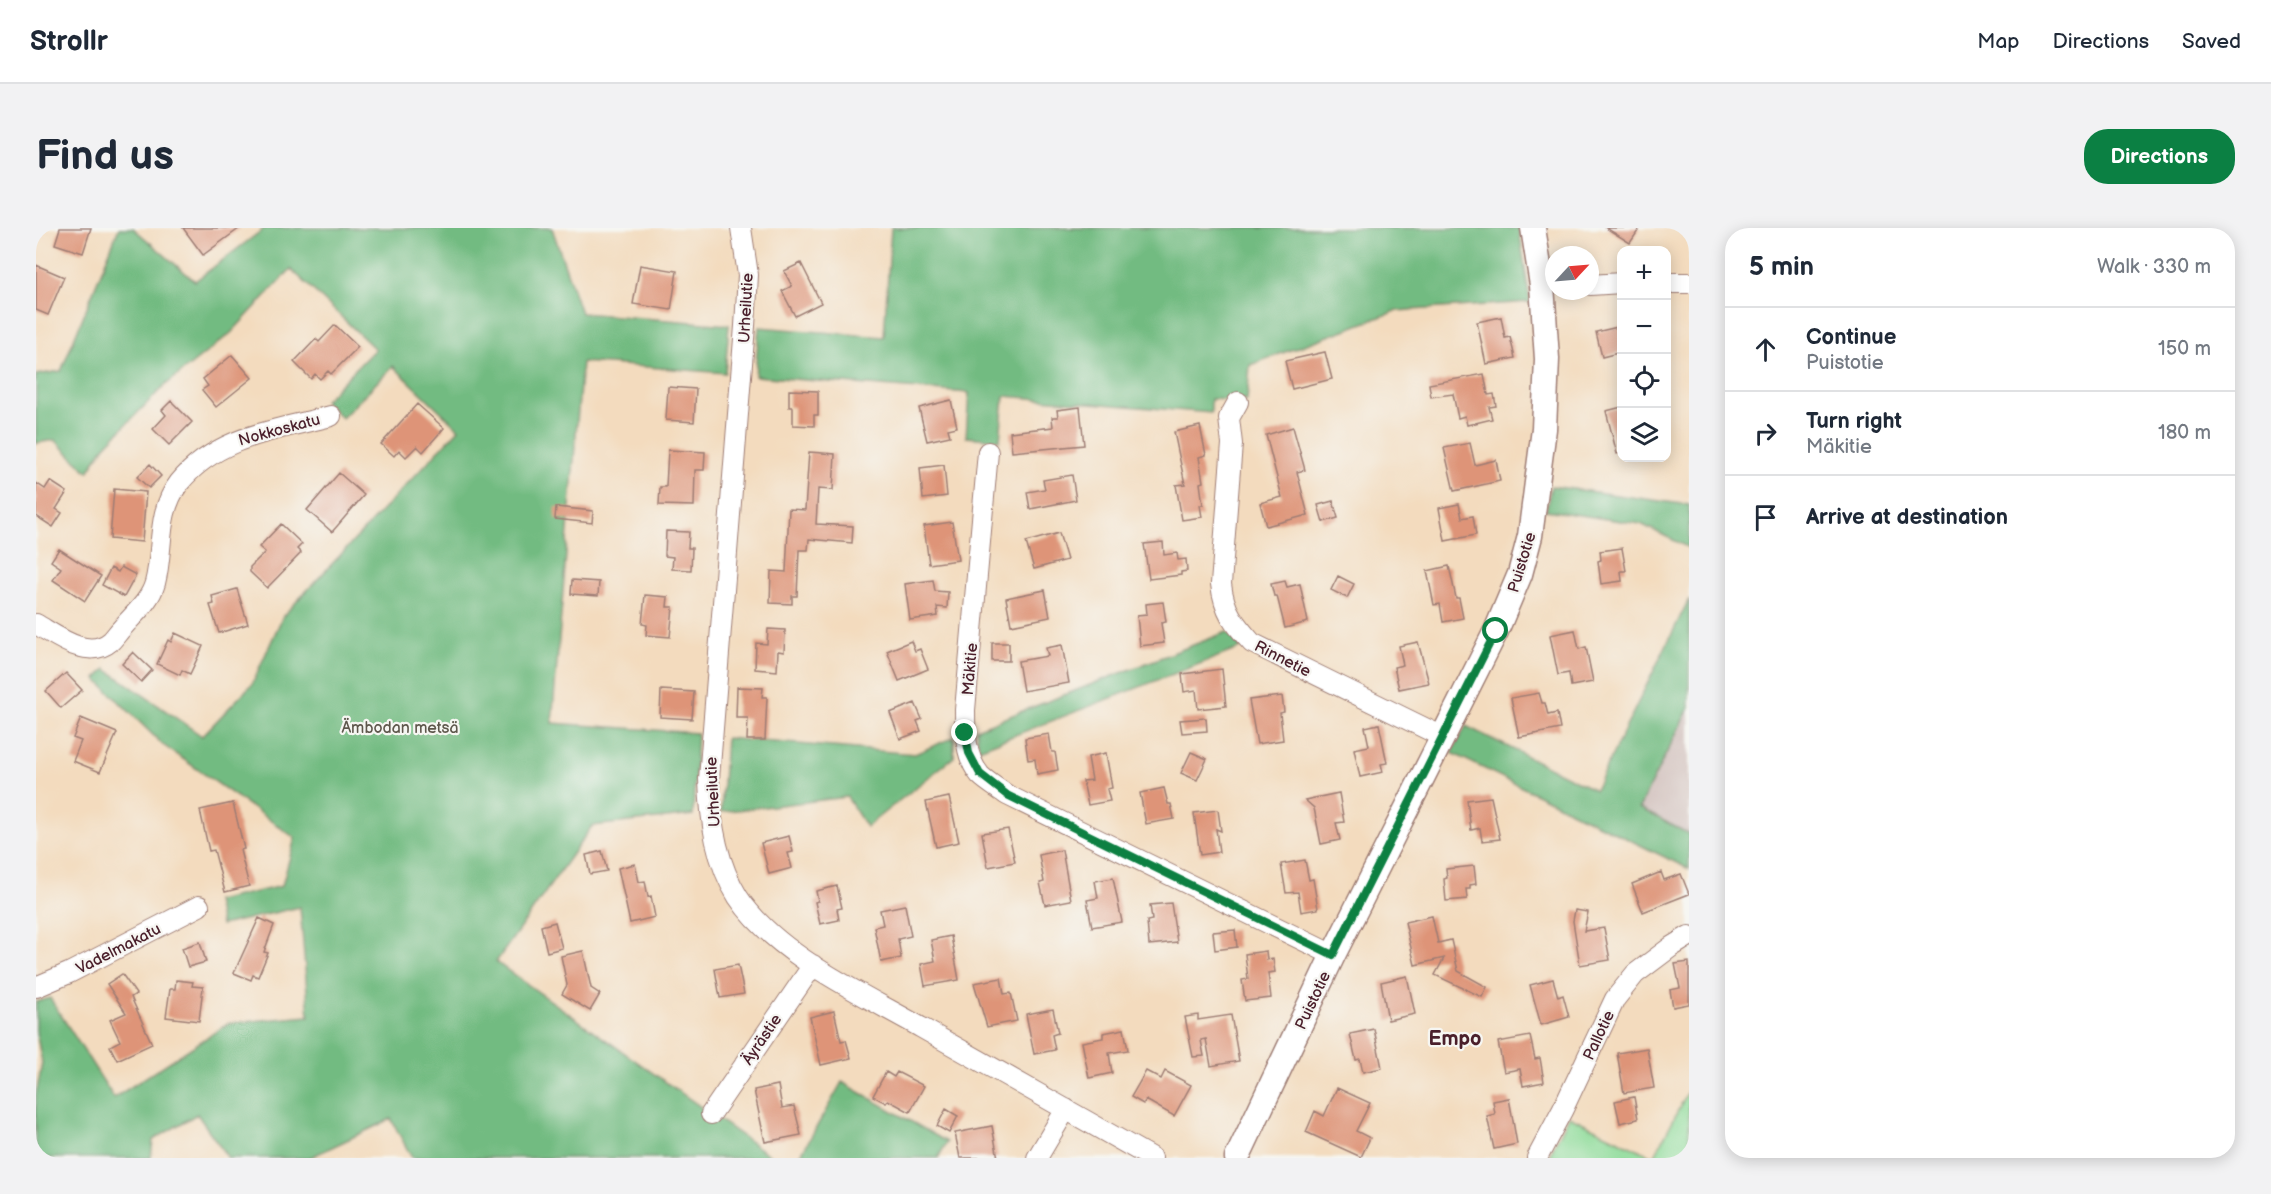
<!DOCTYPE html>
<meta charset="utf-8">
<style>
:root{--surface:#fff;--page:#f2f2f3;--text:#1f2937;--muted:#747a83;--line:#e0e1e3;--accent:#0b8043}
body{margin:0;font-family:"Balsamiq Sans",sans-serif;background:var(--page);color:var(--text)}
.controls{position:absolute;right:18px;top:18px;display:grid;overflow:hidden;border-radius:12px;box-shadow:0 3px 15px #0003}
.controls button{width:54px;height:54px;display:grid;place-items:center;padding:0;border:0;border-bottom:2px solid var(--line);background:var(--surface);color:var(--text);font:30px sans-serif}
.compass{position:absolute;left:1509px;top:18px;width:54px;height:54px;border-radius:50%;background:var(--surface);box-shadow:0 3px 15px #0003;rotate:64deg}
.stop{position:absolute;width:18px;height:18px;margin:-14px;border:4px solid #0b8043;border-radius:50%;background:#fff}
.stop.end{background:#0b8043;border-color:#fff;box-shadow:0 2px 6px #0008}
.list{margin:0;padding:0;list-style:none}
h2{display:flex;justify-content:space-between;align-items:center;height:78px;margin:0;padding:0 24px;font-size:26px}
h2 small{font-size:20px;font-weight:400;color:var(--muted)}
.list li{display:grid;grid-template-columns:39px 1fr auto;gap:18px;align-items:center;box-sizing:border-box;height:84px;padding:0 24px;border-top:2px solid var(--line)}
.list b{display:block;font-size:22px;white-space:nowrap}
.list p{margin:0;font-size:20px;white-space:nowrap;color:var(--muted)}
.list em{font-size:20px;font-style:normal;color:var(--muted)}
.icon{flex:none;width:33px;height:33px;fill:none;stroke:currentColor;stroke-width:2;stroke-linecap:round;stroke-linejoin:round}
.map{position:relative;flex:none;width:1653px;height:930px;overflow:hidden;border-radius:24px}
header{display:flex;align-items:center;gap:36px;box-sizing:border-box;height:84px;padding:0 30px;background:var(--surface);border-bottom:2px solid var(--line)}
header strong{font-size:28px}
nav{display:flex;gap:33px;margin-inline-start:auto;font-size:21px}
.intro{display:flex;align-items:center;justify-content:space-between;box-sizing:border-box;height:144px;padding:0 36px}
h1{margin:0;font-size:42px}
.button{padding:15px 27px;border-radius:24px;background:var(--accent);color:#fff;font-size:21px;font-weight:700}
main{display:flex;gap:36px;padding:0 36px}
aside{flex:1;background:var(--surface);border-radius:24px;box-shadow:0 3px 15px #0003}
.map>svg:first-child{display:block}
</style>
<header>
<strong>Strollr</strong>
<nav><a>Map</a><a>Directions</a><a>Saved</a></nav>
</header>
<div class="intro"><h1>Find us</h1><a class="button">Directions</a></div>
<main>
<div class="map">
<svg width="1653" height="930" viewBox="0 0 1653 930">
<rect width="100%" height="100%" fill="#f6f6f2"/>
<filter id="ink" filterUnits="userSpaceOnUse"><feTurbulence type="fractalNoise" baseFrequency=".0167" numOctaves="2"/><feDisplacementMap in="SourceGraphic" scale="12" xChannelSelector="R" yChannelSelector="G"/><feConvolveMatrix kernelMatrix="1 2 1 2 8 2 1 2 1" color-interpolation-filters="sRGB"/></filter>
<filter id="wash" filterUnits="userSpaceOnUse"><feTurbulence type="fractalNoise" baseFrequency=".008" numOctaves="4" result="noise"/><feDisplacementMap in="SourceGraphic" scale="24" xChannelSelector="R" yChannelSelector="G"/><feGaussianBlur stdDeviation="1.35" result="paint"/><feColorMatrix in="noise" values="0 0 0 0 0 0 0 0 0 0 0 0 0 0 0 0 0 1.4 0 .05"/><feComposite in="paint" operator="in"/></filter>
<g filter="url(#wash)">
<rect width="100%" height="100%" fill="#f3dbbe"/>
<path fill="#d1c0bc" d="M1653,480V606L1603,580Z"/>
<path fill="#8edb99" stroke="#6c7d62" stroke-width="1.5" d="M1653,861V930H1512L1533,888L1618,929Z"/>
<path fill="#72bb81" stroke="#5e6d56" stroke-width="1.5" d="M83,0H97L159,53L229,0H516L545,85L693,97L689,145L546,134L516,495L661,505L657,587L556,598L460,734L737,930H376L355,891L273,930H192L161,886L117,912L115,930H0V867L6,835L0,803V774L14,770L78,870L193,795L273,788L264,679L185,697L180,673L246,658L259,610L127,517L60,451L70,441L166,508L216,456L247,388L423,201L357,138L306,190L288,173L339,121L255,41L195,105L127,159L69,218L52,244L19,212L0,215V147L25,143Z
M855,0H1483L1494,74L1360,83L1214,137L1211,173L1175,171V185L968,168L964,212L930,209L933,165L719,148L723,99L848,109Z
M1515,258L1653,277V320L1605,296L1510,282Z
M1653,371V480L1603,580L1653,606V641L1416,525L1430,498L1559,562Z
M1191,404L1205,420L943,521L940,501Z
M918,509V529L830,599L811,569L685,584L690,510L879,526Z
M806,854L911,914L902,930H763Z"/>
<g id="blocks">
<path fill="#de9478" d="M24,0H55L47,25L19,16Z
M147,0H204L167,27Z
M1570,0H1604L1594,15Z
M765,35L785,75L759,88L746,63L756,58L748,43Z
M0,37L28,49L12,87L0,82Z
M604,37L641,43L635,82L597,76Z
M1465,89L1469,110L1474,109L1479,130L1450,136L1441,94Z
M299,97L322,119L295,146L292,143L284,151L279,146L275,151L258,134L280,111L283,114Z
M1586,98V124L1566,129L1560,104Z
M1289,124L1296,151L1256,161L1249,133Z
M196,127L216,150L180,179L166,162L172,158L167,151Z
M1448,146L1452,167L1458,166L1460,178L1453,179L1456,191L1431,197L1429,188L1422,190L1417,166L1395,169L1393,156Z
M632,159L660,161L658,194L630,192Z
M753,162L782,163V187H778V198L757,197V179H753Z
M915,172L921,199L912,201L914,208L891,213L883,180Z
M135,173L156,194L133,217L117,201L130,187L126,182Z
M381,176L408,200L387,224L381,218L370,229L363,222L358,228L345,216Z
M1044,179L1048,217L976,224L974,204L1017,199L1016,189H1022L1021,182Z
M1586,179V225L1581,226L1570,183Z
M1164,198L1170,227L1163,229L1167,254L1164,255L1167,277H1164L1166,289L1146,292L1140,257L1149,256L1138,204Z
M1257,199L1269,242L1261,244L1272,287L1230,298L1224,275L1246,269L1230,207Z
M1434,215L1439,237L1460,232L1464,253L1418,263L1408,220Z
M632,222L669,224L668,242H659L658,278L623,277L624,259H630Z
M773,224L799,226L797,262L782,261L780,296L817,298L816,315L773,311L772,322H763L761,368H756V376L734,375L735,343L750,344L753,281L769,282Z
M114,236L125,248L113,260L101,249Z
M908,237L911,268L887,271L884,240Z
M303,245L328,267L296,304L271,282Z
M1036,247L1040,272L994,281L991,264L1009,261L1007,252Z
M14,253L31,264L20,281L26,285L17,299L0,288V255L9,261Z
M78,261L110,264L106,314L74,311Z
M1297,273L1302,290L1287,294L1282,277Z
M1423,276L1426,290L1437,288L1440,307L1409,313L1403,280Z
M520,279L557,283L556,295L519,291Z
M916,294L922,332L893,336L888,298Z
M245,296L266,316L261,321L265,325L231,360L214,344V339L229,324L223,319Z
M630,303L653,304L652,320H656L655,342L636,341L637,329L629,328Z
M1023,305L1031,332L998,341L990,314Z
M1127,314L1128,327L1141,325L1142,332L1150,331L1151,343L1145,344V347L1113,351L1108,316Z
M1586,320L1590,343H1585L1586,353L1565,356L1562,333L1565,332L1564,323Z
M23,321L65,348L49,373L17,352L25,340L15,333Z
M1413,338L1420,370H1423L1427,390L1407,394L1404,376L1398,377L1391,343Z
M85,339L100,347L88,369L66,357L75,340L82,344Z
M1302,348L1318,356L1311,370L1295,362Z
M536,352L563,354L562,368L535,366Z
M897,352L899,363L912,364L911,380L901,379L902,388L874,392L869,356Z
M1249,353L1251,359L1264,356L1272,394L1249,400L1241,368H1238L1235,356Z
M201,361L212,396L183,405L174,377L178,376L176,368Z
M1009,362L1014,389L975,397L970,370Z
M609,367L632,369L631,379H637L634,409L610,407L611,397L606,396Z
M1127,374L1130,394L1125,395L1128,415L1104,418L1101,387L1111,386L1110,376Z
M732,401L749,402L748,424L742,423L741,443L719,441L720,415L731,416Z
M1539,402L1543,421L1550,419L1557,454L1535,458L1533,445L1522,447L1514,407Z
M139,405L167,418L154,446L146,442L144,447L121,436L132,412L135,414Z
M875,413L879,423L884,421L892,441L863,453L851,423Z
M1382,414L1393,455L1363,461L1358,439L1367,437L1363,418Z
M956,415H973V433H956Z
M1026,417L1033,455L987,463L982,433L1012,428L1010,420Z
M97,424L116,442L105,454L86,436Z
M1186,441L1190,478L1162,481L1160,462L1148,464L1146,446Z
M30,445L46,462L25,480L10,463Z
M701,459L727,460L726,469H731L729,512H711L712,490H700Z
M625,462L658,464L656,491L624,489Z
M1503,465L1506,475H1509L1512,487L1521,485L1524,501L1483,509L1475,470Z
M1246,468L1248,484L1244,485L1247,512L1221,516L1213,472Z
M879,475L886,491L881,493L885,503L864,511L854,485Z
M45,490L81,505L64,544L37,533L45,513L37,510Z
M1170,490L1171,503L1146,505L1144,492Z
M1343,496L1351,535L1345,536L1347,544L1324,549L1318,521L1333,518L1329,499Z
M1013,506L1016,524H1019L1022,542L1001,546L999,531L992,532L989,510Z
M1155,524L1171,531L1161,552L1145,545Z
M1070,525L1076,560L1071,561L1074,573L1052,577L1047,553L1056,552L1052,529Z
M1128,560L1132,576H1135L1138,591L1110,596L1104,565Z
M1303,565L1308,594L1300,595L1304,612L1285,616L1278,580L1269,572Z
M913,569L923,614L900,619L890,574Z
M1455,569L1464,611L1446,613L1444,600L1435,602L1431,572Z
M197,575L208,621L204,622L213,658L189,664L178,622L173,623L164,582Z
M1182,582L1185,603L1180,601L1183,624L1164,627L1158,585Z
M972,601L979,634L952,639L946,605Z
M753,608L757,624L752,625L756,640L733,646L725,615Z
M1026,622L1035,672L1009,677L1004,655L1008,654L1003,627Z
M566,623L571,643L554,646L550,627Z
M1269,632L1273,652L1277,651L1282,681L1265,684L1262,664L1250,665L1245,636Z
M599,636L603,654L609,653L612,669L615,668L619,689L594,695L582,640Z
M1438,638L1440,656L1434,657V661H1430L1431,671L1410,673L1408,651L1411,650L1410,641Z
M1625,644L1628,652L1645,646L1653,666L1607,684L1596,656Z
M1077,650L1086,694L1056,699L1051,672L1062,670L1059,653Z
M801,658L806,680L801,681L803,692L784,696L779,674L782,673L780,663Z
M1135,675L1141,714L1113,717L1111,693L1116,692L1114,677Z
M869,677L875,708L862,711L865,730L845,734L838,699L847,697L844,682Z
M1539,682L1552,684L1548,703L1568,700L1574,732L1544,737L1537,693Z
M1396,688L1402,715L1415,712L1422,743L1451,759L1446,769L1399,747L1408,730L1379,737L1369,694Z
M223,690L238,697L228,724L232,725L222,749L217,747L215,752L198,745Z
M519,694L526,720L511,724L505,698Z
M1199,702L1201,719L1179,722L1177,704Z
M915,708L923,752L889,758L885,736L899,733L895,712Z
M164,714L170,734L152,739L146,720Z
M547,723L555,760L564,766L554,783L526,766L531,757L525,728Z
M1230,723L1231,732L1237,731L1239,744L1232,745L1235,770L1209,773L1206,752L1212,751L1209,726Z
M1653,734V776L1637,779L1634,762L1644,760L1639,736Z
M702,737L708,766L684,770L679,741Z
M86,746L100,766L95,769L116,816L81,832L74,818L84,813L74,792L90,785L71,756Z
M1371,748L1379,786L1352,792L1345,754Z
M965,750L968,766L975,765L981,793L951,799L938,755Z
M1517,751L1522,769L1527,767L1533,789L1505,797L1494,757Z
M140,752L157,754L156,758L167,759L163,793L130,789L134,761H139Z
M1017,781L1022,805L1016,807L1019,822L998,826L990,786Z
M798,783L805,813L810,812L815,830L785,837L774,789Z
M1162,787V792L1195,787L1203,833L1175,838L1170,811L1165,812L1168,828L1157,829L1149,789Z
M1088,801L1092,822L1073,825L1076,845L1053,850L1046,814L1067,810V805Z
M1338,801L1346,840L1327,844L1324,831L1320,832L1314,806Z
M1494,808L1499,831L1504,830L1508,854L1487,858L1484,841L1468,844L1462,814Z
M1611,820L1618,860L1588,865L1581,825Z
M1110,843L1125,851L1129,843L1155,857L1138,888L1110,872L1107,876L1095,869Z
M850,844L858,849L861,844L888,858L874,884L852,872L850,875L837,868Z
M742,857L746,880L758,878L765,907L729,914L718,862Z
M1301,860L1334,875L1320,903L1334,910L1325,929L1270,904L1279,883L1288,888Z
M1598,869L1602,891L1584,895L1579,873Z
M1473,870L1481,916L1458,921L1451,888L1459,886L1457,873Z
M910,881L922,888L913,905L901,898Z
M956,898L962,930H924L919,905Z"/>
</g>
</g>
<g filter="url(#ink)">
<use href="#blocks" fill-opacity="0" stroke="#9e7d74" stroke-width="1.5"/>
<g fill="none" stroke-linecap="round" stroke-linejoin="round">
<g stroke="#9e7d74" stroke-width="22">
<path id="minor" d="M705,0L712,47L709,98L673,551C674,592 680,634 702,669C740,727 827,766 886,800C963,843 1039,887 1116,930
M1630,55H1653
M1554,57L1586,55
M1202,174L1193,190L1196,216L1185,356C1188,383 1198,395 1216,415L1407,509
M952,224L929,482C929,503 929,529 944,547C951,554 963,561 971,567L1297,727
M0,396C21,408 52,433 75,413C79,409 83,403 87,399C98,386 114,373 119,355C128,321 120,285 143,255C181,208 240,202 295,188
M0,759L33,745L163,678
M675,886L777,737
M1001,930L1030,881
M1501,930L1527,881L1579,771L1599,746L1635,719L1653,708"/>
</g>
<g stroke="#9e7d74" stroke-width="27">
<path id="tertiary" d="M1201,930L1297,727L1460,403L1484,346L1494,308L1508,201L1511,131L1506,57L1497,0"/>
</g>
<use href="#minor" stroke="#fff" stroke-width="20"/>
<use href="#tertiary" stroke="#fff" stroke-width="24"/>
</g>
</g>
<g fill="none" stroke-linecap="round" stroke-linejoin="round" filter="url(#ink)">
<path stroke="#0b8043" stroke-width="8" d="M929,505L933,525L944,546L971,567L1297,727L1460,403"/>
</g>
<g text-anchor="middle" stroke-width="4.5" stroke-linejoin="round" paint-order="stroke">
<g font-size="16" fill="#4a1f2b" stroke="#f6f6f2">
<text transform="translate(709 80) rotate(-87)" y="6">Urheilutie</text>
<text transform="translate(243 201) rotate(-15)" y="6">Nokkoskatu</text>
<text transform="translate(1485 334) rotate(-73)" y="6">Puistotie</text>
<text transform="translate(1247 430) rotate(27)" y="6">Rinnetie</text>
<text transform="translate(933 441) rotate(-85)" y="6">Mäkitie</text>
<text transform="translate(676 564) rotate(-93)" y="6">Urheilutie</text>
<text transform="translate(82 720) rotate(-27)" y="6">Vadelmakatu</text>
<text transform="translate(1276 772) rotate(-65)" y="6">Puistotie</text>
<text transform="translate(1562 807) rotate(-65)" y="6">Pallotie</text>
<text transform="translate(725 811) rotate(-56)" y="6">Äyrästie</text>
</g>
<g font-size="16" fill="#5e574c" stroke="#f6f6f2">
<text x="364" y="505">Ämbodan metsä</text>
</g>
<g font-size="20" font-weight="bold" fill="#4a1f2b" stroke="#f6f6f2">
<text x="1419" y="817">Empo</text>
</g>
</g>
</svg>
<div class="controls">
<button>+</button>
<button>−</button>
<button><svg class="icon" aria-label="locate" viewBox="0 0 24 24"><circle cx="12" cy="12" r="6"/><path d="M12 2v4M12 18v4M2 12h4M18 12h4"/></svg></button>
<button><svg class="icon" aria-label="layers" viewBox="0 0 24 24"><path d="M12 4l9 5-9 5-9-5zM3 14l9 5 9-5"/></svg></button>
</div>
<svg class="compass" viewBox="-18 -18 36 36"><path d="M0-13l5 13h-10z" fill="#e53935"/><path d="M0 13l5-13h-10z" fill="#747a83"/></svg>
<div class="stop" style="left:1460px;top:403px"></div>
<div class="stop end" style="left:929px;top:505px"></div>
</div>
<aside>
<h2>5 min<small>Walk · 330 m</small></h2>
<ul class="list">
<li><svg class="icon" aria-label="ahead" viewBox="0 0 24 24"><path d="M12 20V5M6 11l6-6 6 6"/></svg><div><b>Continue</b><p>Puistotie</p></div><em>150 m</em></li>
<li><svg class="icon" aria-label="right" viewBox="0 0 24 24"><path d="M7 20v-9h11M14 6l5 5-5 5"/></svg><div><b>Turn right</b><p>Mäkitie</p></div><em>180 m</em></li>
<li><svg class="icon" aria-label="arrive" viewBox="0 0 24 24"><path d="M6 21V4h12l-3 4 3 4H6"/></svg><div><b>Arrive at destination</b></div></li>
</ul>
</aside>
</main>
